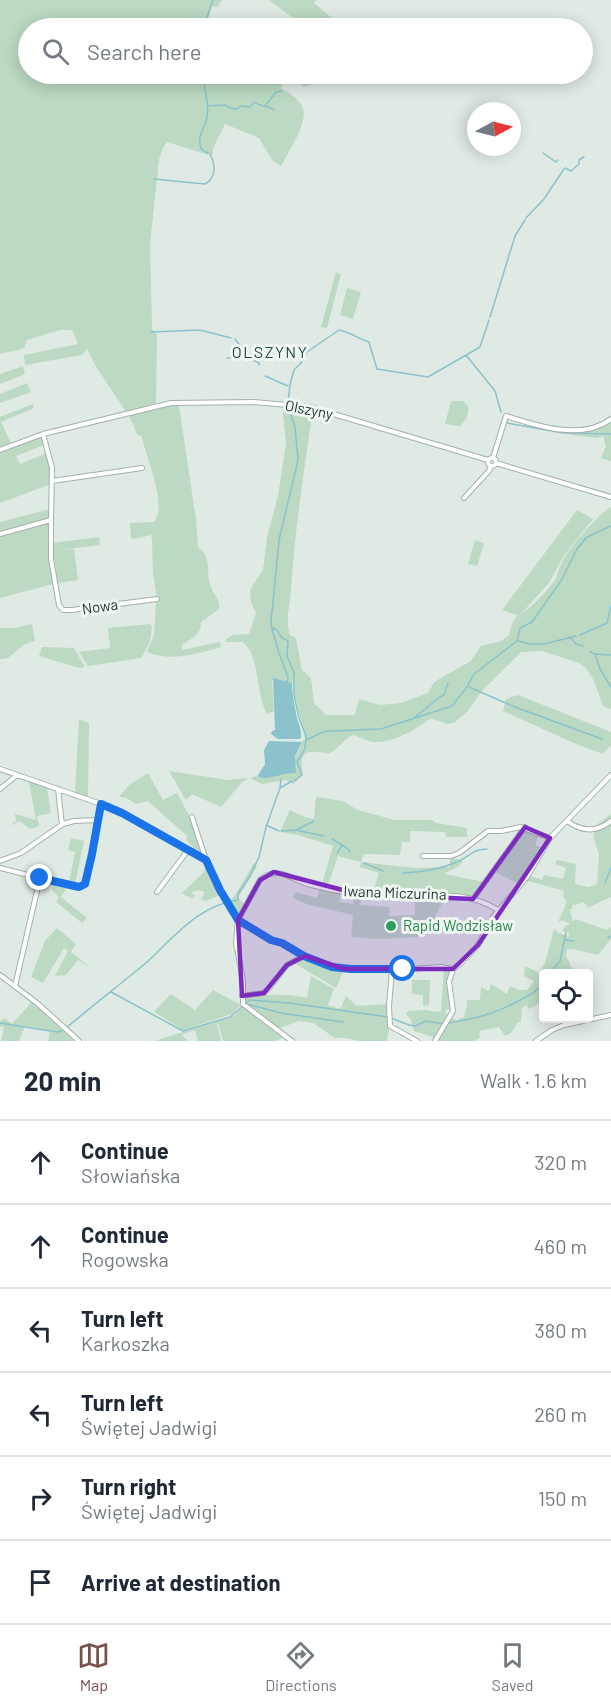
<!DOCTYPE html>
<meta charset="utf-8">
<style>
:root{--surface:#fff;--page:#f2f2f3;--text:#1f2937;--muted:#747a83;--line:#e0e1e3;--accent:#79514a}
body{margin:0;font-family:Barlow,sans-serif;background:var(--page);color:var(--text)}
.controls{position:absolute;right:18px;bottom:18px;display:grid;overflow:hidden;border-radius:6px;box-shadow:0 3px 15px #0003}
.controls button{width:54px;height:54px;display:grid;place-items:center;padding:0;border:0;border-bottom:2px solid var(--line);background:var(--surface);color:var(--text);font:30px sans-serif}
.compass{position:absolute;left:467px;top:102px;width:54px;height:54px;border-radius:50%;background:var(--surface);box-shadow:0 3px 15px #0003;rotate:83deg}
.stop{position:absolute;width:18px;height:18px;margin:-14px;border:4px solid #1a73e8;border-radius:50%;background:#fff}
.stop.end{background:#1a73e8;border-color:#fff;box-shadow:0 2px 6px #0008}
.list{margin:0;padding:0;list-style:none}
h2{display:flex;justify-content:space-between;align-items:center;height:78px;margin:0;padding:0 24px;font-size:26px}
h2 small{font-size:20px;font-weight:400;color:var(--muted)}
.list li{display:grid;grid-template-columns:39px 1fr auto;gap:18px;align-items:center;box-sizing:border-box;height:84px;padding:0 24px;border-top:2px solid var(--line)}
.list b{display:block;font-size:22px;white-space:nowrap}
.list p{margin:0;font-size:20px;white-space:nowrap;color:var(--muted)}
.list em{font-size:20px;font-style:normal;color:var(--muted)}
.icon{flex:none;width:33px;height:33px;fill:none;stroke:currentColor;stroke-width:2;stroke-linecap:round;stroke-linejoin:round}
.map{position:relative;flex:none;width:611px;height:1041px;overflow:hidden}
.search{position:absolute;background:var(--surface);box-shadow:0 3px 15px #0003;left:18px;right:18px;top:18px;height:66px;display:flex;align-items:center;gap:15px;box-sizing:border-box;padding:0 21px;border-radius:33px;color:var(--muted);font-size:22px}
.sheet{height:582px;background:var(--surface)}
nav{display:flex;justify-content:space-around;align-items:center;box-sizing:border-box;height:84px;border-top:2px solid var(--line);background:var(--surface);font-size:16px;color:var(--muted)}
nav a{display:grid;justify-items:center;gap:3px}
nav .on{color:var(--accent)}
.map>svg:first-child{display:block}
</style>
<div class="map">
<svg width="611" height="1041" viewBox="0 0 611 1041">
<rect width="100%" height="100%" fill="#e0eae5"/>
<path fill="#bbd9c3" d="M0,0H222L218,7L212,6L208,22L218,24L228,28H28V74H287L281,88C289,93 298,98 302,106C310,121 288,152 281,166L273,161L259,138L225,124L213,148V154L209,155L167,142L163,148L159,159L150,244L152,329L157,334L156,403L126,412L95,365L87,349L82,355L25,365L24,355L78,344L72,330H60L27,340L24,348C14,352 9,351 0,354Z
M269,0H316L314,3L344,28H306Z
M288,74H330L334,75L332,79L304,87Z
M336,272L341,274L327,328L321,327Z
M347,288L361,292L353,319L340,315Z
M23,366L25,374L0,384V374Z
M27,383L31,392L0,403V394Z
M451,401H463L468,406C469,416 466,419 460,426L445,424Z
M33,404L34,408L1,422L11,443L0,448V417Z
M174,404L179,406L196,519L198,547C213,556 205,573 211,587C214,597 220,597 219,609L201,622C201,635 192,638 182,645V650L220,642L221,647C197,654 171,662 147,652L154,635L156,603L157,600L153,573L152,539L151,535L134,539L131,538L130,523L154,522C168,505 146,458 142,437L137,434L129,416Z
M282,406L305,407L313,409C304,470 295,529 291,590C290,607 285,618 290,635L296,638L302,670L311,678L314,703L326,715H355L359,699L380,705L401,703L428,693L434,682L471,661L481,646L501,641L509,635L512,624L517,615L502,610L577,510L593,519L563,557L549,583L521,614C532,606 546,593 554,581C558,576 558,569 561,564C568,549 597,515 611,507V709L603,706L594,681L586,668L579,663L542,651L521,652L481,692L468,711L454,723L447,724L431,718C419,728 394,742 377,742C369,743 361,737 353,735C342,740 339,750 327,754L326,753C304,749 299,753 303,775L293,784L286,780L262,784L250,778L258,775L260,778H264L293,773L296,770C292,754 299,754 302,741L305,740C303,720 294,702 293,683C286,683 279,678 272,680L274,711L267,714C255,693 261,658 243,642H225L226,639L233,635L249,634L256,613L251,602L250,590L263,570L267,537L278,496L285,450L286,442Z
M611,421V461L601,458L606,446L603,436L597,438L571,435L572,431C586,432 600,431 611,421Z
M40,437H41L44,445L16,456L20,464L47,453L51,469V484L0,503V453Z
M50,509V518L49,520L0,533V522Z
M48,523L50,525V568L53,584L0,598V536Z
M99,537L100,545L58,550L74,549L78,580L58,583L52,543Z
M475,540L484,543L477,566L468,564Z
M32,624L35,641L25,644L8,658L0,659V628H15Z
M150,624L152,626L150,642L141,658L88,666L79,652L110,648L108,628Z
M42,647L74,648L85,667L79,668L39,656Z
M518,695L611,732V745L603,754L576,744L503,711L506,699Z
M79,719L89,723L88,798L75,793Z
M169,771L228,780L249,778L242,782L221,807L192,794L186,800Z
M148,773L163,800L177,793L193,823L203,857L192,851L193,847L187,841V836L148,801L136,804L125,797H119L129,785Z
M29,782L47,788L51,813L37,816L39,826L30,829L20,821L8,826L16,821L15,814L36,820Z
M316,797L342,801L358,810L395,820H432L436,823L467,828V837H446L445,832L410,831V842H402L400,855L364,854L361,862L416,868L450,867V857L463,861C458,869 450,869 445,874L484,882L470,898L451,893L410,895V889H394V886H388V894H372L379,873L360,867L361,862L338,856L327,888L321,887L333,846L298,835L280,832L290,810L304,817L314,819Z
M611,814V897L587,908V905L583,902L575,905L573,904L572,909H570L573,922L575,919L607,930L611,927V939L598,955L573,949H567L566,956L574,973L544,974L543,1001L529,1009L526,1005L522,1008L521,1022H518C514,1028 512,1035 504,1035L499,1027L479,1031L480,1038L474,1041H438L436,1038L414,1031L411,1020L406,1014L408,1011L426,1010L437,1012L441,1011L444,968L452,970L447,985L452,1008L445,1010L447,1015L456,1020L464,1017L467,1005V1000H480L481,987L489,991L491,984L507,994L510,986L519,990H527L534,981L524,977L525,966L539,973L545,963L554,929L558,933L567,935L568,938L569,932L562,931L566,925H569L570,924L562,920L558,922L567,902L563,896L564,891L525,880L529,875L542,880L544,875L563,879L566,868L555,864L557,860L576,864L575,884L589,887L597,884L599,854L594,839V827Z
M525,829L539,835L535,845L543,848L519,884L495,872Z
M71,838L84,841L75,884L69,883L75,852L68,850Z
M203,860L205,862L221,895L205,901L201,899L205,892C199,890 196,889 191,893L197,897L194,896L192,899L182,893L204,872L206,865Z
M254,863L257,866L238,898L246,905L238,919L227,901L234,897Z
M54,882L68,885L61,897L87,918L82,923L56,902L59,897L52,890Z
M320,888L340,893V902L353,904L354,895L362,896L360,905L390,907L389,916L415,915V897L446,896L424,936C399,939 375,940 351,937L353,915L306,904L292,898L296,892L317,898Z
M57,928L76,944L71,952L92,969L78,960L66,975L55,976L68,951L64,948L43,983L31,977L45,941Z
M305,958L344,970L336,988L294,963Z
M311,976L334,989L328,1005L340,1009L346,996L357,1006L388,1004L389,1029L387,1041H359L346,1038H335L313,1023L299,1021L280,1028L279,1030L246,1006L244,1001L246,996C267,995 287,993 307,998Z
M412,980H430L429,1005L423,1006V995L412,994Z
M213,990L241,1005L232,1014L183,1030L154,1012L171,994L195,1010Z
M32,1002L74,1041H48L50,1031L25,1026L19,1041H1L4,1027L0,1026V1022L4,1018L12,1024Z
M243,1007L284,1037L276,1041H223L218,1023L217,1024L221,1041H198L195,1030L181,1035L189,1041H154L229,1018L233,1016Z"/>
<path fill="#8cc2cb" d="M273,678L292,683C292,693 294,703 296,713C297,722 302,728 301,738L299,739H278L271,734L272,731L275,730Z
M269,741L302,742L295,756L296,773C284,773 272,779 260,778L258,775L265,764L264,750Z"/>
<g fill="none" stroke-linecap="round" stroke-linejoin="round">
<path stroke="#8cc2cb" stroke-width="1.5" d="M206,28L207,17L213,0
M203,74C203,87 210,102 207,117C205,129 195,137 202,150L208,153
M207,106L225,105L230,108L237,109L241,106L249,107L255,102C260,107 268,105 274,110
M265,106L276,92L281,91
M543,153L556,162L558,160
M565,168L571,171L579,164V160L584,157
M154,179L205,184C216,178 216,165 210,154
M526,218L544,199L564,169
M490,317L515,236L525,220
M151,332L200,330L231,338
M235,339L249,357
M466,355L495,391L501,412
M227,358L244,356L259,363V365
M265,376L288,386
M288,402L290,385L294,370L301,363L307,352L339,330C352,333 357,338 369,342L377,369L428,377L480,347L489,320
M288,407L295,427L298,460L279,540L271,622L272,628L277,630L281,637L288,641L287,656L294,672V695L299,718L306,736L305,749L297,762L302,775L294,781
M502,419H503
M507,423L563,433L611,434
M549,598L561,581L577,549L587,537L611,526
M272,629L279,653L288,677L287,683
M580,635L607,623L611,606
M570,637L576,644L583,646
M518,641L530,644H544L576,636
M590,652L595,654L600,669L611,687
M595,654L611,655
M469,687L515,707L602,739
M415,717L440,697L444,695L448,683
M306,740L323,732L330,731L381,729L452,706L467,687L474,674L517,641L520,628L532,622L548,599
M280,787L281,779
M266,825L279,831
M296,830L314,821
M281,831L296,830L324,836
M332,839L347,848L350,852
M337,854L342,845
M364,863L383,871
M403,873C423,872 443,869 461,860C472,854 474,849 487,849
M605,883L611,868
M608,938L611,936
M565,940L573,941
M549,974L560,961L566,932
M111,992L183,1031L230,1017L243,1006
M246,1004L249,1000L289,1003L388,1017
M247,1004L281,1013L343,1022
M391,1018L409,1025L415,1026L426,1021L444,1024
M0,1023L50,1031L57,1032L64,1030C91,1006 120,985 147,962C174,937 199,905 238,900V894L250,876L259,857L266,827L280,788L292,781
M449,1023C478,1018 495,1014 522,999C532,993 537,992 544,981"/>
<g stroke="#a3b1ac" stroke-width="6">
<path id="minor" d="M0,450L43,434L171,403L253,402L310,407L488,460
M488 462a4 4 0 1 1 8 0a4 4 0 1 1-8 0Z
M493,458L506,416C537,426 582,441 611,419
M496,463L611,497
M52,481L142,468
M464,498L489,471L491,466
M51,520V559L59,605L63,610H72L157,599
M0,534L51,520L52,468L43,434
M0,769L101,804
M0,789L17,775
M58,789L62,825
M192,817L206,860L220,890L238,920L271,940L282,943L304,956
M567,821C582,832 597,832 611,821
M423,856H451L459,853L488,831H501L521,827L550,838
M0,861L21,853L63,824L74,821L97,820L101,804L122,813L206,860
M0,868L40,878L15,986
M40,878L79,887L85,884L92,854L97,820
M157,892L188,850
M473,899L525,827
M453,969L460,964L478,945L493,917L527,877L550,838L611,775
M392,970L389,1006L390,1026L417,1041
M0,975L37,1003L79,1041
M242,996L264,993L270,987L287,965L304,956L332,967L344,969L392,970L441,967L453,969
M292,1041L243,1004V980L236,943L238,920L260,880C278,864 291,880 311,885C338,892 365,896 394,896C430,897 465,889 498,910
M435,1041L453,1011L449,982L453,969
M536,1041L552,1030L564,1025L611,1015"/>
</g>
<use href="#minor" stroke="#fff" stroke-width="4"/>
</g>
<g fill="none" stroke-linecap="round" stroke-linejoin="round">
<path stroke="#1a73e8" stroke-width="8" d="M40,878L79,887L85,884L92,854L101,804L122,813L206,860L220,890L238,920L271,940L282,943L304,956L332,967L351,969H403"/>
</g>
<path fill="#7b2cbf" fill-opacity="0.2" stroke="#7b2cbf" stroke-width="4.5" stroke-linejoin="round" d="M525,827L550,838L478,945L453,969H344L305,956L287,965L264,993L242,996L238,920L260,880L274,872L358,894L473,899Z"/>
<circle fill="#2e9e5b" stroke="#f0f7f3" stroke-width="2" cx="391" cy="926" r="6"/>
<g text-anchor="middle" stroke-width="6" stroke-linejoin="round" paint-order="stroke">
<g font-size="15" fill="#223932" stroke="#f0f7f3">
<text transform="translate(309 410) rotate(11)" y="5">Olszyny</text>
<text transform="translate(100 607) rotate(-8)" y="5">Nowa</text>
<text transform="translate(395 893) rotate(2)" y="5">Iwana Miczurina</text>
</g>
<g font-size="15" fill="#27864d" stroke="#f0f7f3" text-anchor="start">
<text x="403" y="931">Rapid Wodzisław</text>
</g>
<g font-size="16" letter-spacing="1.5" fill="#20493f" stroke="#f0f7f3">
<text x="270" y="358">OLSZYNY</text>
</g>
</g>
</svg>
<div class="controls">
<button><svg class="icon" aria-label="locate" viewBox="0 0 24 24"><circle cx="12" cy="12" r="6"/><path d="M12 2v4M12 18v4M2 12h4M18 12h4"/></svg></button>
</div>
<svg class="compass" viewBox="-18 -18 36 36"><path d="M0-13l5 13h-10z" fill="#e53935"/><path d="M0 13l5-13h-10z" fill="#747a83"/></svg>
<div class="stop" style="left:403px;top:969px"></div>
<div class="stop end" style="left:40px;top:878px"></div>
<div class="search"><svg class="icon" aria-label="search" viewBox="0 0 24 24"><circle cx="10" cy="10" r="6"/><path d="M15 15l6 6"/></svg>Search here</div>
</div>
<section class="sheet">
<h2>20 min<small>Walk · 1.6 km</small></h2>
<ul class="list">
<li><svg class="icon" aria-label="ahead" viewBox="0 0 24 24"><path d="M12 20V5M6 11l6-6 6 6"/></svg><div><b>Continue</b><p>Słowiańska</p></div><em>320 m</em></li>
<li><svg class="icon" aria-label="ahead" viewBox="0 0 24 24"><path d="M12 20V5M6 11l6-6 6 6"/></svg><div><b>Continue</b><p>Rogowska</p></div><em>460 m</em></li>
<li><svg class="icon" aria-label="left" viewBox="0 0 24 24"><path d="M17 20v-9H6M10 6l-5 5 5 5"/></svg><div><b>Turn left</b><p>Karkoszka</p></div><em>380 m</em></li>
<li><svg class="icon" aria-label="left" viewBox="0 0 24 24"><path d="M17 20v-9H6M10 6l-5 5 5 5"/></svg><div><b>Turn left</b><p>Świętej Jadwigi</p></div><em>260 m</em></li>
<li><svg class="icon" aria-label="right" viewBox="0 0 24 24"><path d="M7 20v-9h11M14 6l5 5-5 5"/></svg><div><b>Turn right</b><p>Świętej Jadwigi</p></div><em>150 m</em></li>
<li><svg class="icon" aria-label="arrive" viewBox="0 0 24 24"><path d="M6 21V4h12l-3 4 3 4H6"/></svg><div><b>Arrive at destination</b></div></li>
</ul>
</section>
<nav>
<a class="on"><svg class="icon" aria-label="map" viewBox="0 0 24 24"><path d="M3 6l6-2 6 2 6-2v14l-6 2-6-2-6 2zM9 4v14M15 6v14"/></svg>Map</a>
<a><svg class="icon" aria-label="directions" viewBox="0 0 24 24"><path d="M12 3l9 9-9 9-9-9zM9 14v-3h6M13 9l2 2-2 2"/></svg>Directions</a>
<a><svg class="icon" aria-label="saved" viewBox="0 0 24 24"><path d="M7 4h10v16l-5-4-5 4z"/></svg>Saved</a>
</nav>
